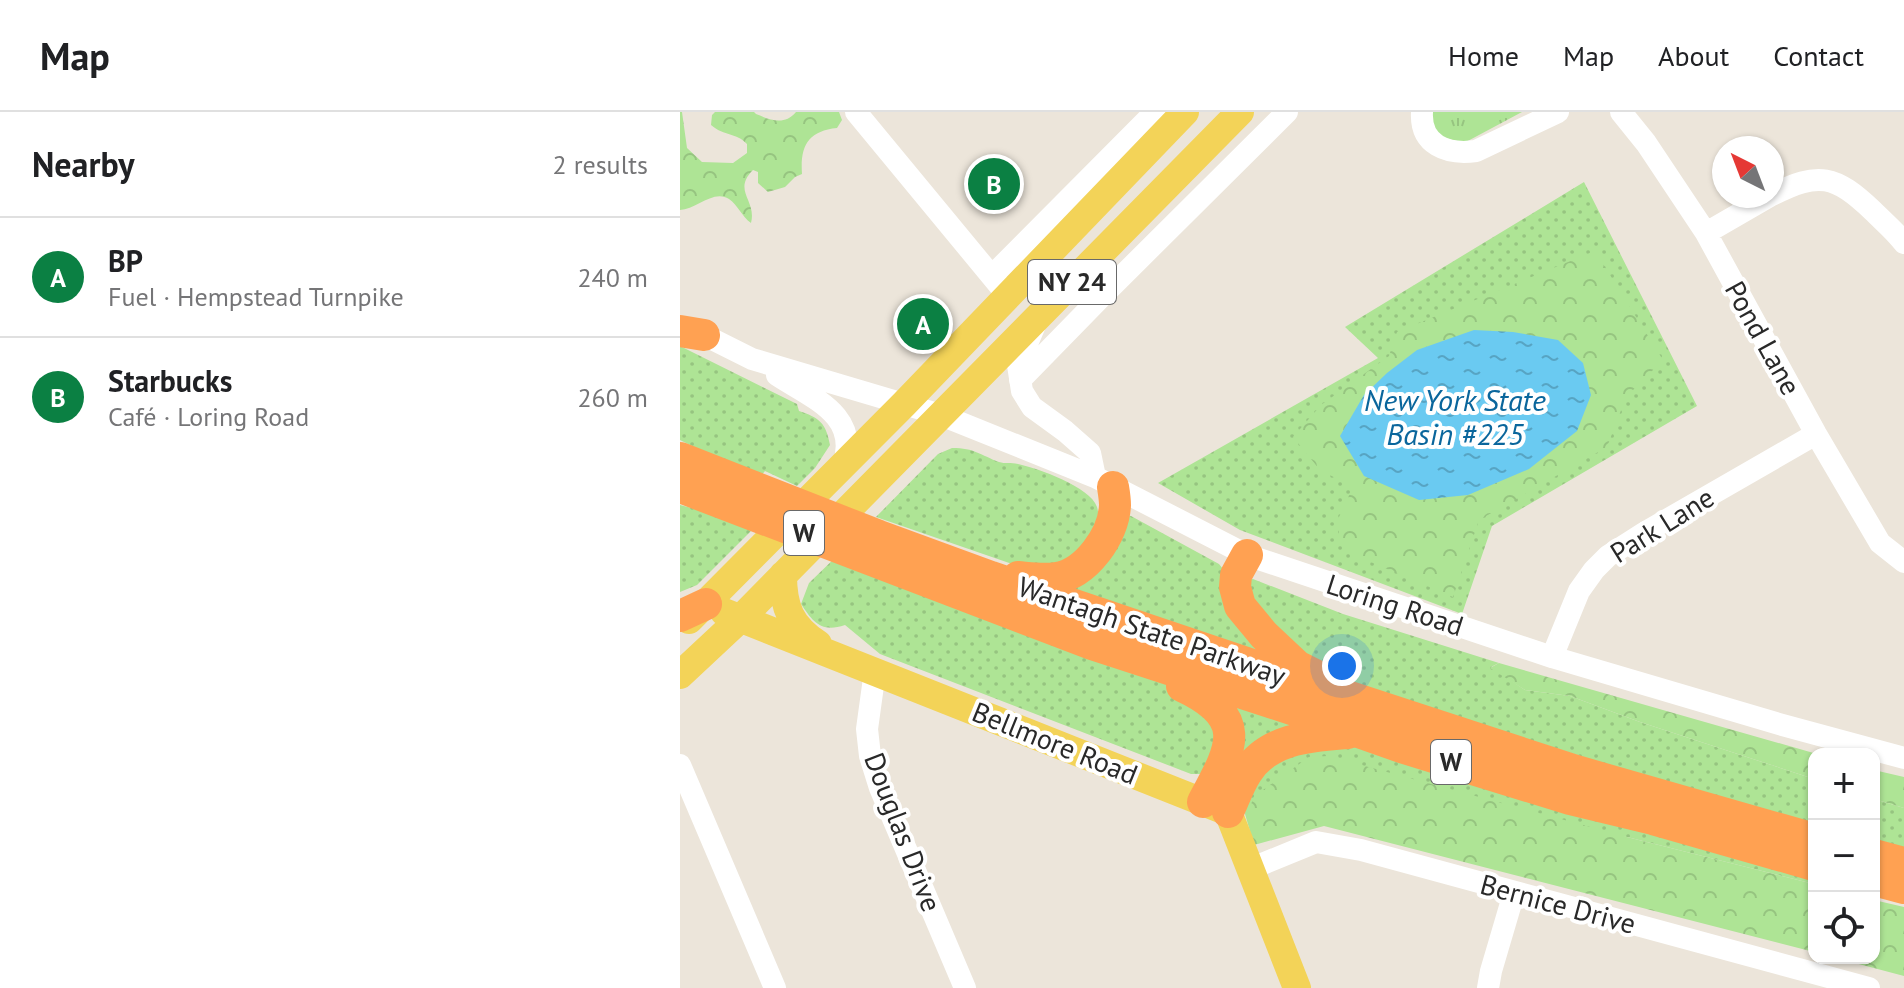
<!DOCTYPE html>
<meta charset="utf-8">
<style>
:root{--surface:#fff;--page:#f6f6f6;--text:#202124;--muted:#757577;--line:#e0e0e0;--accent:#0b8043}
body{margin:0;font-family:"PT Sans",sans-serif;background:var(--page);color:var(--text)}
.controls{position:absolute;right:24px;bottom:24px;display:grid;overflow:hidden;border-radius:16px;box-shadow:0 2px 6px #0004}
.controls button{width:72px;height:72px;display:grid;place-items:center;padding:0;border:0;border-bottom:2px solid var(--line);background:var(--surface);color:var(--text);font:40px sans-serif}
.compass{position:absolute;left:1032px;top:24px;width:72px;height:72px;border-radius:50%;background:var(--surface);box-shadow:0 2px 6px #0004;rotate:318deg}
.you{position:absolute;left:662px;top:554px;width:28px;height:28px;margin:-20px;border:6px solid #fff;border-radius:50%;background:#1a73e8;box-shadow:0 0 0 12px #1a73e833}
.badge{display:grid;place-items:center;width:52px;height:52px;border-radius:50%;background:var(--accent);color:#fff;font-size:26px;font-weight:700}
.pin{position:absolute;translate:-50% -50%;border:4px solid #fff;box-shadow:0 2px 8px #0006}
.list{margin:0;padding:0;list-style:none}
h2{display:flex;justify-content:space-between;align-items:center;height:104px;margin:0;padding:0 32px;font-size:34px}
h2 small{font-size:26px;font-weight:400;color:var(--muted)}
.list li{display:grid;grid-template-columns:52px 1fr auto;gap:24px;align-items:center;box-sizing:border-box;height:120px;padding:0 32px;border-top:2px solid var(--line)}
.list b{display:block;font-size:30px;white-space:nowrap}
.list p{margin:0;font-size:26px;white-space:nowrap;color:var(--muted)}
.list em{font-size:26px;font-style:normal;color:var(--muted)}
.icon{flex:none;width:44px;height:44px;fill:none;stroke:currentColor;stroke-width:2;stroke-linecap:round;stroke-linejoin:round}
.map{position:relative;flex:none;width:1224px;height:876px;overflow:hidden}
header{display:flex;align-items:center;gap:48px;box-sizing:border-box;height:112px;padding:0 40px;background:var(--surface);border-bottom:2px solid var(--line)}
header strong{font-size:38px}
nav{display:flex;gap:44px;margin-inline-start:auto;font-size:28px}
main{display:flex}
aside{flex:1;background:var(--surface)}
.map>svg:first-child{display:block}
</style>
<header>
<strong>Map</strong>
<nav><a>Home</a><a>Map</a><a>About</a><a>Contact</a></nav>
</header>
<main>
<aside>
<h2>Nearby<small>2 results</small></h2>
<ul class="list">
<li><span class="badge">A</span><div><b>BP</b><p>Fuel · Hempstead Turnpike</p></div><em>240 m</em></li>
<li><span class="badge">B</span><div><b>Starbucks</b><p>Café · Loring Road</p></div><em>260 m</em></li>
</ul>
</aside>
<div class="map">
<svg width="1224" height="876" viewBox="0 0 1224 876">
<defs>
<pattern id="grass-dots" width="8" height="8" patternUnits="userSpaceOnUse" patternTransform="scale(2)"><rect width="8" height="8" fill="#aee495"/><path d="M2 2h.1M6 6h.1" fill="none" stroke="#96c480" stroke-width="1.8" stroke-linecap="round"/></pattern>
<pattern id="forest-crowns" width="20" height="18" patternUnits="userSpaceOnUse" patternTransform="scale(2)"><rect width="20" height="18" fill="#aee495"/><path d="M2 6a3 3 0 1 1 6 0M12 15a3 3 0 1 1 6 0" fill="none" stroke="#96c480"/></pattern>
<pattern id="park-tufts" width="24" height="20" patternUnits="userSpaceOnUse" patternTransform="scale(2)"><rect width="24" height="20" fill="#aee495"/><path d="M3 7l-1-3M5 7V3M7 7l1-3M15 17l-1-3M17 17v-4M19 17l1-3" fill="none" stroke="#96c480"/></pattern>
<pattern id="water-ripples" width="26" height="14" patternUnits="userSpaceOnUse" patternTransform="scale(2)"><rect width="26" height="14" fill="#6acaf1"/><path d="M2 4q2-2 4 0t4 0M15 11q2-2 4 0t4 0" fill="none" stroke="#57a4c3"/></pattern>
</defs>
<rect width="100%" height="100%" fill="#ece5da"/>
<path fill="url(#grass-dots)" d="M904,70L1017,294L812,414L782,502L560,418L478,371L698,246L665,215Z
M0,234L117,292L119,299C140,306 146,311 150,333L135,356L117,374L85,359L78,367L0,328Z
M272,336C295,336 300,343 319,350C325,352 331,350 338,352C357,356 411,375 417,395C421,407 415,421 412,432L369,461L335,453L196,405L258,342Z
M0,393L77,413L17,473L0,480Z
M445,403L451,404L539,452L543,457L582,544L360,472Z
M159,442L511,581L537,614L536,640L520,662H511L200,542L165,513C141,521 133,510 121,492L129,471Z
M573,467L663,502L819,551L811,555L845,578L890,584L960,610L1134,667V711L950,660L659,567L609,533L564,487L565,468Z
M552,587L628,610L557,654Z
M657,629L1134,767V772L947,725L565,702L566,681L583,653Z
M1194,687L1224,696V736L1194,728Z"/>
<path fill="url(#forest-crowns)" d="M0,0H2L7,36L22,50L53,51L67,41V32C56,20 45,25 31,13L32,3L35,0H74L76,2C91,8 104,14 116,0H159L162,8L157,16C128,19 120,34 122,62L115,65L105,75L88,80L78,71V60L73,58C52,79 77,88 71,111C62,105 58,93 49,87C33,77 16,98 0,98Z
M915,139L983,248L953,278L943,293L927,335L799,408L773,485L672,442L659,424V405L673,375L640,358L613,325L641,293L709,244L717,220Z
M819,551L1137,642H1134V667L960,610L890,584L845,578L810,556Z
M648,644L947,725L1134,772V840L644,714L574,733L565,702L576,683L629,645Z
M1194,658L1224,665V696L1194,687Z
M1194,788L1224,795V864L1156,846H1194Z"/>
<path fill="url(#park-tufts)" d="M748,0H842L784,31L758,24Z"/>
<path fill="url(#water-ripples)" d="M794,218L833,220L878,228L903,251L911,283L897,319L849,357L788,383L739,388L684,364L660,324L684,283L707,261L737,238Z"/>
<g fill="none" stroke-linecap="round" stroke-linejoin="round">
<path stroke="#fff" stroke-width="22" d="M176,0L328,184
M742,0C740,33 767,43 796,39L878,0
M941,0L966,31L1026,121L1136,322L1200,431L1224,450
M1092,83C1139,59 1155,63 1193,99C1204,110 1215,119 1224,131
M1026,121L1090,84
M312,164L475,0
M355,213L338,253L342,279L352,295L385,319L410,341L415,365
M14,218L72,247L261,303L415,365L567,443L872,545L1099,612L1224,646
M97,263C132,286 181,303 163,354
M340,268L423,183L607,0
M872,545L899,479L914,458L928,444L964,421L1136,322
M195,559L187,617L190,644L200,676L285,876
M0,653L95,876
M570,757L636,730L681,738L1189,876
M808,876L811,859L834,781"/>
<path stroke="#f3d358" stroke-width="28" d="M103,463C103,496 111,514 138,532
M44,500L548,700L617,876
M9,508L224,292L505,0
M0,563L61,506L560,0"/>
<path stroke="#ffa152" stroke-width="32" d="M0,219L24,223
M0,346L199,424L311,465L590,559L896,659L1134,727
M0,375L412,532L636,605L721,635L890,687L973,707L1134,753
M567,443L556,463L555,475L560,494L584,523L617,554L635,563
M338,465C350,466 364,468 376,466C406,462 434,423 435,393C435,387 434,381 433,375
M0,504L26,492
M502,574C571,606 552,636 523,690
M548,700C554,687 559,672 567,660C589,626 631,624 668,621
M1194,743L1224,751
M1194,768L1224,776"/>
</g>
<g text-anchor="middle" stroke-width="8" stroke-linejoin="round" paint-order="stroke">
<g fill="#fff" stroke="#696969" stroke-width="2">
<rect x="348" y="148" width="88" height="44" rx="6"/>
<rect x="104" y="399" width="40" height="44" rx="6"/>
<rect x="751" y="628" width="40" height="44" rx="6"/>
</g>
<g font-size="26" font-weight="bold" fill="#292929">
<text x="392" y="179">NY 24</text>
<text x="124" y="430">W</text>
<text x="771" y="659">W</text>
</g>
<g font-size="28" fill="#292929" stroke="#fff">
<text transform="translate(1083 226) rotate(61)" y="10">Pond Lane</text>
<text transform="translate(982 413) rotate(-32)" y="10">Park Lane</text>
<text transform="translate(715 493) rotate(18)" y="10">Loring Road</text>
<text transform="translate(472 519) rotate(19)" y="10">Wantagh State Parkway</text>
<text transform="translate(375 631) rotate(22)" y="10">Bellmore Road</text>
<text transform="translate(223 720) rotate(69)" y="10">Douglas Drive</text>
<text transform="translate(878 792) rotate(15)" y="10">Bernice Drive</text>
</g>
<g font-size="30" font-style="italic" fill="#0a669c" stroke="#fff">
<text x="775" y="299">New York State<tspan x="775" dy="34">Basin #225</tspan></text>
</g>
</g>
</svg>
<div class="controls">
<button>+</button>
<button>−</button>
<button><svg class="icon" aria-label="locate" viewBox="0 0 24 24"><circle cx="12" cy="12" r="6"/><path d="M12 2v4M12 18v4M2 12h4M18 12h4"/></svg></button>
</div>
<svg class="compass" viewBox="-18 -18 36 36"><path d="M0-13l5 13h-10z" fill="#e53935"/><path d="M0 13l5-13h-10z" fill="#757577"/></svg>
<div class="you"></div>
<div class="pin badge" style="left:243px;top:212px">A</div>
<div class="pin badge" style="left:314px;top:72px">B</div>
</div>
</main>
